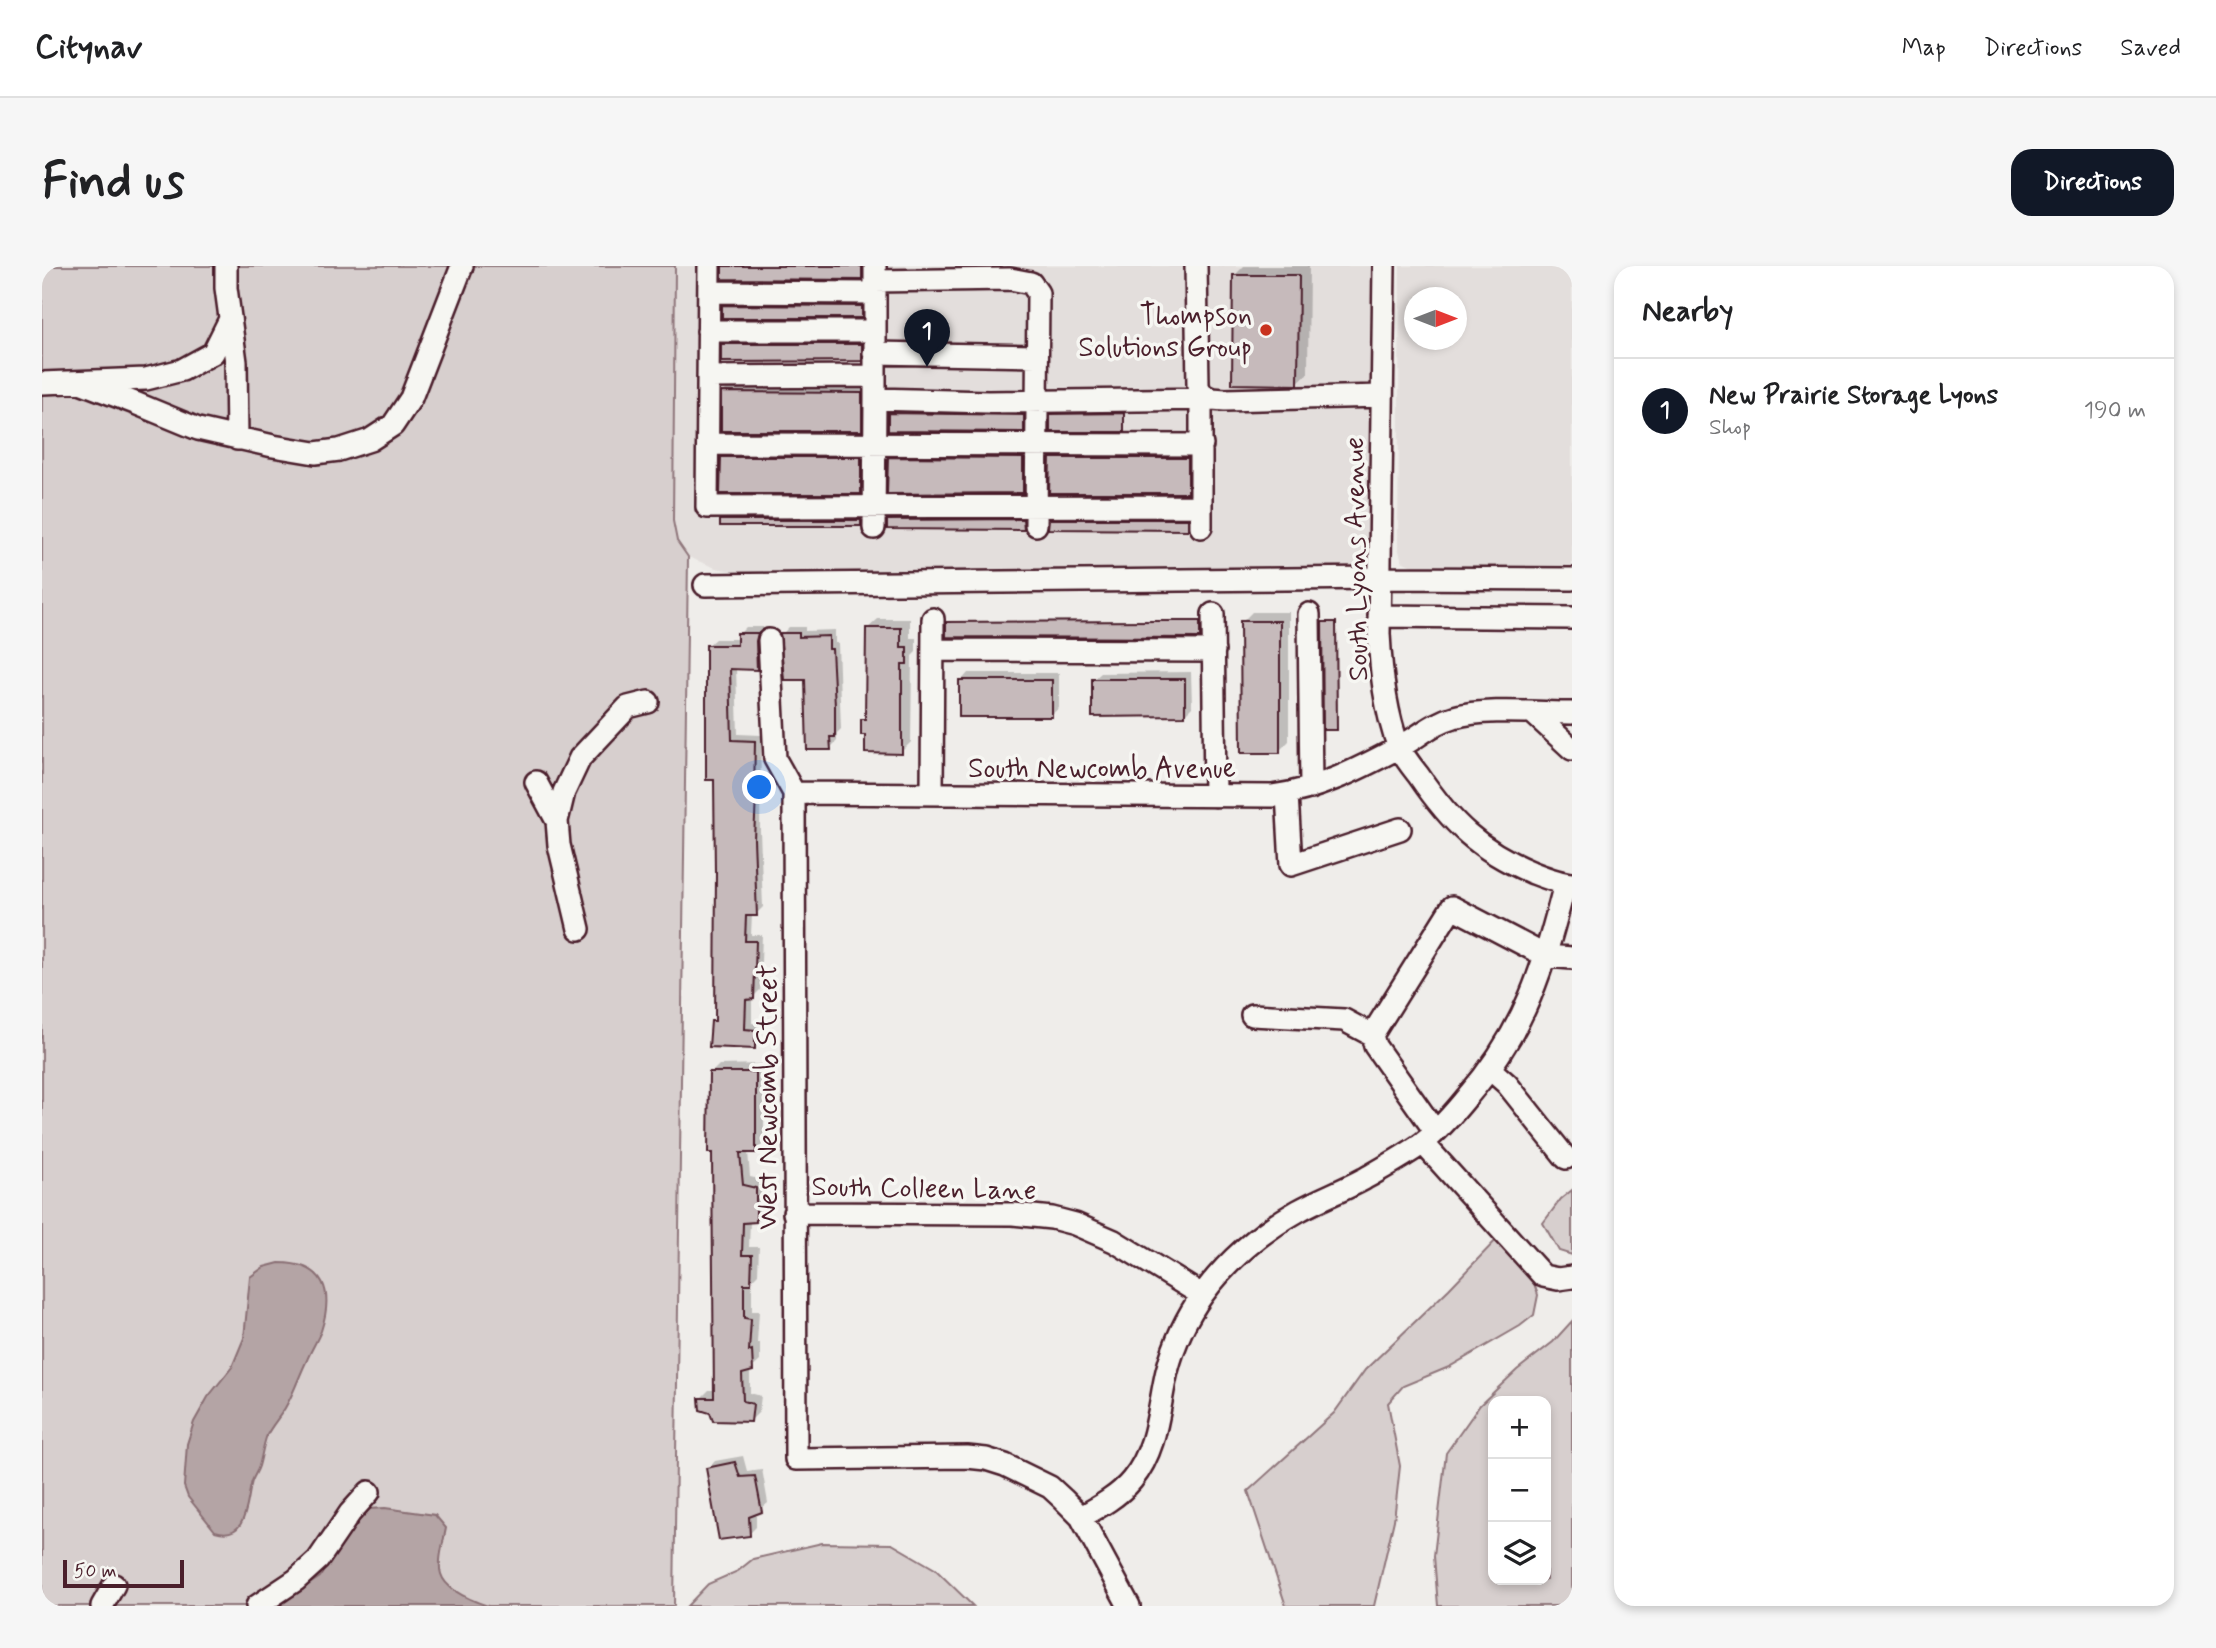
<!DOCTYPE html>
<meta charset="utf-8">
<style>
:root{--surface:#fff;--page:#f6f6f6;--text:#202124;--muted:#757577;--line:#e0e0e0;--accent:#111827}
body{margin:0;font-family:Mynerve,sans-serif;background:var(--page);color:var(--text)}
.controls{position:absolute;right:21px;bottom:21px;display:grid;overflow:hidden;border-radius:14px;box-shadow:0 4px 10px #0003}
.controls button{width:63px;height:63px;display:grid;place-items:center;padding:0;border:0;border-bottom:2px solid var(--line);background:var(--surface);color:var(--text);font:35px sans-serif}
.compass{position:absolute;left:1362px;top:21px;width:63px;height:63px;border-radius:50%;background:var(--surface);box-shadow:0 4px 10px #0003;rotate:90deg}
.scale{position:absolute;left:21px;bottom:18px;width:121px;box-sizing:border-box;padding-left:7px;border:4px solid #4a1f2b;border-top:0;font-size:19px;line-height:24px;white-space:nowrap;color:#4a1f2b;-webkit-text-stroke:5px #f6f6f2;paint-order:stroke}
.you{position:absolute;left:718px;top:522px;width:24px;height:24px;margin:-18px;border:5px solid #fff;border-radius:50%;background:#1a73e8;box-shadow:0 0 0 10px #1a73e833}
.badge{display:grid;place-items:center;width:46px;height:46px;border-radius:50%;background:var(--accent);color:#fff;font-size:23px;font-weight:700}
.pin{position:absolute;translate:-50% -58px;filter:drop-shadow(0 2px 4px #0008)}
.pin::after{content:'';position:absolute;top:37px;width:24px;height:21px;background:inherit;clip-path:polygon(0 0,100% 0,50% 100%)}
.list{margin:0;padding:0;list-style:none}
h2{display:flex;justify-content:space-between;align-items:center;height:91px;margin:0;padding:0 28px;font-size:30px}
h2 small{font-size:23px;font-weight:400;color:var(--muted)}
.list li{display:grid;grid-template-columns:46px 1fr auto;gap:21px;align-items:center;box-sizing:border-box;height:105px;padding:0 28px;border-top:2px solid var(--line)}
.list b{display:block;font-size:26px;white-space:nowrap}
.list p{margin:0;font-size:23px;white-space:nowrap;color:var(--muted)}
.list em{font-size:23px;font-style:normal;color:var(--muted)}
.icon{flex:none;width:38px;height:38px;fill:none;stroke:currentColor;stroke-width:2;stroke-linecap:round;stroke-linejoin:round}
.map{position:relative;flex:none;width:1530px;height:1340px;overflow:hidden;border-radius:21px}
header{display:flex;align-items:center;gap:42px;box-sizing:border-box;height:98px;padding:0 35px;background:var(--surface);border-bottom:2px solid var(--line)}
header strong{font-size:33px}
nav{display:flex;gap:38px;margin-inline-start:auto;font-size:24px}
.intro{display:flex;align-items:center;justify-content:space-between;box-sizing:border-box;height:168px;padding:0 42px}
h1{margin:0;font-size:49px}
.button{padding:18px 32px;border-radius:21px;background:var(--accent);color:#fff;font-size:24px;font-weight:700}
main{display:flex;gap:42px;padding:0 42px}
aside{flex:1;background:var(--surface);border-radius:21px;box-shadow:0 4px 10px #0003}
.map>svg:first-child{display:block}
</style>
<header>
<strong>Citynav</strong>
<nav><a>Map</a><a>Directions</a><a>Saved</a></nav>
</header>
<div class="intro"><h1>Find us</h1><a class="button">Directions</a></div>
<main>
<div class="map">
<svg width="1530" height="1340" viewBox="0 0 1530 1340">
<rect width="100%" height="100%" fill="#efedea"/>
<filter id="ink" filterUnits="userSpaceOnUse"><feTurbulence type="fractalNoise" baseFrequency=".0143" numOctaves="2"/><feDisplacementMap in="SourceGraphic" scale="14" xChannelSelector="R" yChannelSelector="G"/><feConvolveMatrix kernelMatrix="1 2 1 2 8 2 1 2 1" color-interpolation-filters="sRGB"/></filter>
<g filter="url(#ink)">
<path fill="#e3dedc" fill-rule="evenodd" d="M633,0H1329L1326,303L700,307L674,302L646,291L635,275L631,255Z
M1358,0H1530V301L1370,300L1360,295L1356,281ZM1372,32H1414V74H1372Z"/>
<path fill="#d7cfce" stroke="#90777c" stroke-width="2" fill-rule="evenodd" d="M0,0H633L631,255L635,275L646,291L632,1340H0Z
M1530,924V989L1517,985L1501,957L1519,933Z
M1457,971L1490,1012L1496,1029L1492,1049L1478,1060L1407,1101L1361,1120L1346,1137L1358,1200L1352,1254L1332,1340H1244L1206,1225L1292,1147L1323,1104L1407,1023Z
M1530,1055V1340H1396L1392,1290L1404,1187L1438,1139L1475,1104L1511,1076ZM1451,1135H1504V1314H1451Z
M780,1277L850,1278L893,1303L931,1340H645L666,1318L696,1305L711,1293Z"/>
<path fill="#b4a4a5" stroke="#8a6f74" stroke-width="2" d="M237,997C283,997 292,1025 279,1065C275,1075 269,1084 265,1094C257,1110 252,1127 243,1142C237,1152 230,1159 225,1169C221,1179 220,1190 217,1200C215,1207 210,1212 209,1219C204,1239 205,1275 173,1265L146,1231L142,1220L145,1178L152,1156L166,1131L190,1101L202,1072L208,1011L222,1001Z
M343,1242L393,1249L404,1262C402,1274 395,1296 399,1308C404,1325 431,1335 446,1340H234L278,1311L296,1279L327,1243Z"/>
<path fill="#0003" d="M682,0H827V5L819,12Z
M1202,0H1267L1266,107L1255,117L1193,9Z
M689,33H827V43L819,50L682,40Z
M689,71H827V86L819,93L681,79Z
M691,116L829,117V153L819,163L681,127Z
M850,146L983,148V162L981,164L848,148Z
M1083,146V162L1081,164L1010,149L1012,147Z
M690,182H829V216L818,226L680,192Z
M849,190L983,191L982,224L980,225L847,192Z
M1011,191H1147V223L1145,225L1009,193Z
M687,247L826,251L818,258L679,255Z
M982,252L983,260L981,262L847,255L849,253Z
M1011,252H1147L1148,260L1146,262L1009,254Z
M1210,346H1247V475L1237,485L1200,356Z
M836,353H868V372H874V386L870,390L869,476L859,486L825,467L821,453L825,449V363Z
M1159,354V368L1157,370L906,357L908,355Z
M1284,355H1295L1296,460L1294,462L1282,357Z
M704,361H721V395L715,402H694L696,468L719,469L718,565L721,641L714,648H710L709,669H720L718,724L710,732V757L720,758V775L713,781L671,755L675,752L674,512L666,379L673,373H697V368Z
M747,361H763V365L793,364V377H796L799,463L795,467V475L788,482L764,412L740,368Z
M1149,406L1150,441L1142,449L1051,414L1059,407Z
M926,407H1017V442L1009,449L919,415Z
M722,798V877L714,885H706L708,911L722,914V946L713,955H708L707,981H717L716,1008L710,1014V1045H717L715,1077H718V1095L708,1104V1127L719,1130L717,1146L708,1155L659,1132L667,1124H673L669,807L677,799Z
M701,1190L705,1205L720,1203L726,1237L714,1247V1261L707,1268L666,1203L673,1195Z"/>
<path fill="#c6babb" stroke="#4a1f2b" stroke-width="2" d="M680,0H820V14L680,13Z
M1191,9H1257L1256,119L1190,118Z
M680,39L820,40V52H680Z
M679,78H820V95L679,96Z
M679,126L820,127V165H679Z
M846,147L982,149V166L846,165Z
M1082,147V166H1008V148Z
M679,191H819V228H678Z
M846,191L981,192V227L845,228Z
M1008,192H1146V227H1007Z
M981,253L982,264L845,263V254Z
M1007,253H1146V264L1006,263Z
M678,254H819V260H678Z
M1115,355H1158V372L904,371V356Z
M1198,355H1238V487H1199Z
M1280,356H1294L1295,464H1281Z
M824,362H859V381H865V398H860V488L823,487V469H819V453H823Z
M695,367H716L714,375L715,404L688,403L690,474L713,475L712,530H714L712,573L715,650H704L703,675H714L712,733L704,734L703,763L713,764V783L667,781L669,755H673L674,606H673L672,514H664V379H695Z
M738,367H757V371L787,370V383H790L793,440V471H788L789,484H765L763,414H742Z
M1050,413H1143V450L1050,451Z
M917,414H1010V451H917Z
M667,806H714V887H698L701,919L714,922V956L701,957L700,989H710L709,1018H702V1052L709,1053L707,1085L710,1084L711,1105L700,1108L701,1135L711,1138L709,1156L671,1155L668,1147L658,1144L657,1132H672L670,887H666Z
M693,1196L698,1211L713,1210L720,1246L707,1251L708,1270L677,1274L664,1202Z"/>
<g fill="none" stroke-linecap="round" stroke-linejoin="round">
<g stroke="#4a1f2b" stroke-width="26">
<path id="minor" d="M184,0V22L194,96L195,173
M667,0L665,241L1159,240V133
M833,0V133L946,136L1170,133
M1154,0L1156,119L1159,128L1170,133L1183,134L1340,130
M1342,0L1337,368C1339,406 1343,444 1356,479C1361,490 1370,501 1377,510C1409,557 1437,584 1489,606C1502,611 1516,617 1530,618
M833,15L968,13L989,17L996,27L994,259
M667,26L833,27
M666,65H833
M832,87L995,90
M666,111L833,110
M38,116L93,137L156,163L231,180L273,187L297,184L328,174L351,159L369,132L420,0
M0,117L104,113L140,104L171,87L188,53
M666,178L1160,179
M1159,261V240
M832,262L833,133
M663,319L1337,312L1530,313
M1171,348L1173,530
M1267,348L1269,522
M1337,350L1530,352
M727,374L733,493L752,527
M891,384L1172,385
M1491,447L1530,483
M494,516L515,555
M752,527L754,1193L925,1191L944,1193L963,1199L1008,1221L1021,1233L1039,1251L1087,1340
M752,527L1231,530C1275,524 1317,503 1356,482C1375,472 1390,457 1412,451C1442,442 1497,447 1530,447
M890,528L891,353
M1245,528L1249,599L1358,563
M537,663L517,579L515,555L522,526L538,492L586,441L606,436
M1210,749L1302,754L1330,769
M1448,803L1465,818L1524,892
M1393,865L1333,780L1330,769L1410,641L1504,690L1530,692
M1381,877L1501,1010L1516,1013L1530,1011
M752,947L971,948L1010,952L1033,958L1072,975L1160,1029
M1039,1251C1057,1241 1077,1230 1090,1214C1116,1182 1116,1143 1125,1105C1132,1078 1145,1050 1161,1028C1186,994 1219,966 1256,945C1277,933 1300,925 1322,913C1341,902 1363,890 1381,877C1397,864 1412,847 1425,831C1484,763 1501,703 1523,618
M60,1340L72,1319
M215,1340L254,1314L276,1294L308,1247L327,1226"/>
</g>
<use href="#minor" stroke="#f6f6f2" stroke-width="21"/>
</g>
</g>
<circle fill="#c8321e" stroke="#f6f6f2" stroke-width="2.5" cx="1224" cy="64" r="7"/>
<g text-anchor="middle" stroke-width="7" stroke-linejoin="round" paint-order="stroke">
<g font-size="28" fill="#4a1f2b" stroke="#f6f6f2" text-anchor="end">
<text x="1210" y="58">Thompson<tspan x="1210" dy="32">Solutions Group</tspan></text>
</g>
<g font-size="28" fill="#4a1f2b" stroke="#f6f6f2">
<text transform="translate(1313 293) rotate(-91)" y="10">South Lyons Avenue</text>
<text x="1060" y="511">South Newcomb Avenue</text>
<text transform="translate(724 831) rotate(-90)" y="10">West Newcomb Street</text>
<text transform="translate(882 921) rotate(1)" y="10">South Colleen Lane</text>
</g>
</g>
</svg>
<div class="controls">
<button>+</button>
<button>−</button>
<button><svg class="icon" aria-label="layers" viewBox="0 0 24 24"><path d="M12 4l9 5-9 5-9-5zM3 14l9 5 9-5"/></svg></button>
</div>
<svg class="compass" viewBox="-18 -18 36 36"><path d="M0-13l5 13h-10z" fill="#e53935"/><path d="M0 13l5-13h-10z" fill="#757577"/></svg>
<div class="scale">50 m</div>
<div class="you"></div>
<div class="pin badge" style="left:885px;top:101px">1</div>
</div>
<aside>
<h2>Nearby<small></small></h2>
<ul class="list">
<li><span class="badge">1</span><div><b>New Prairie Storage Lyons</b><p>Shop</p></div><em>190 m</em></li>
</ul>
</aside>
</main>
